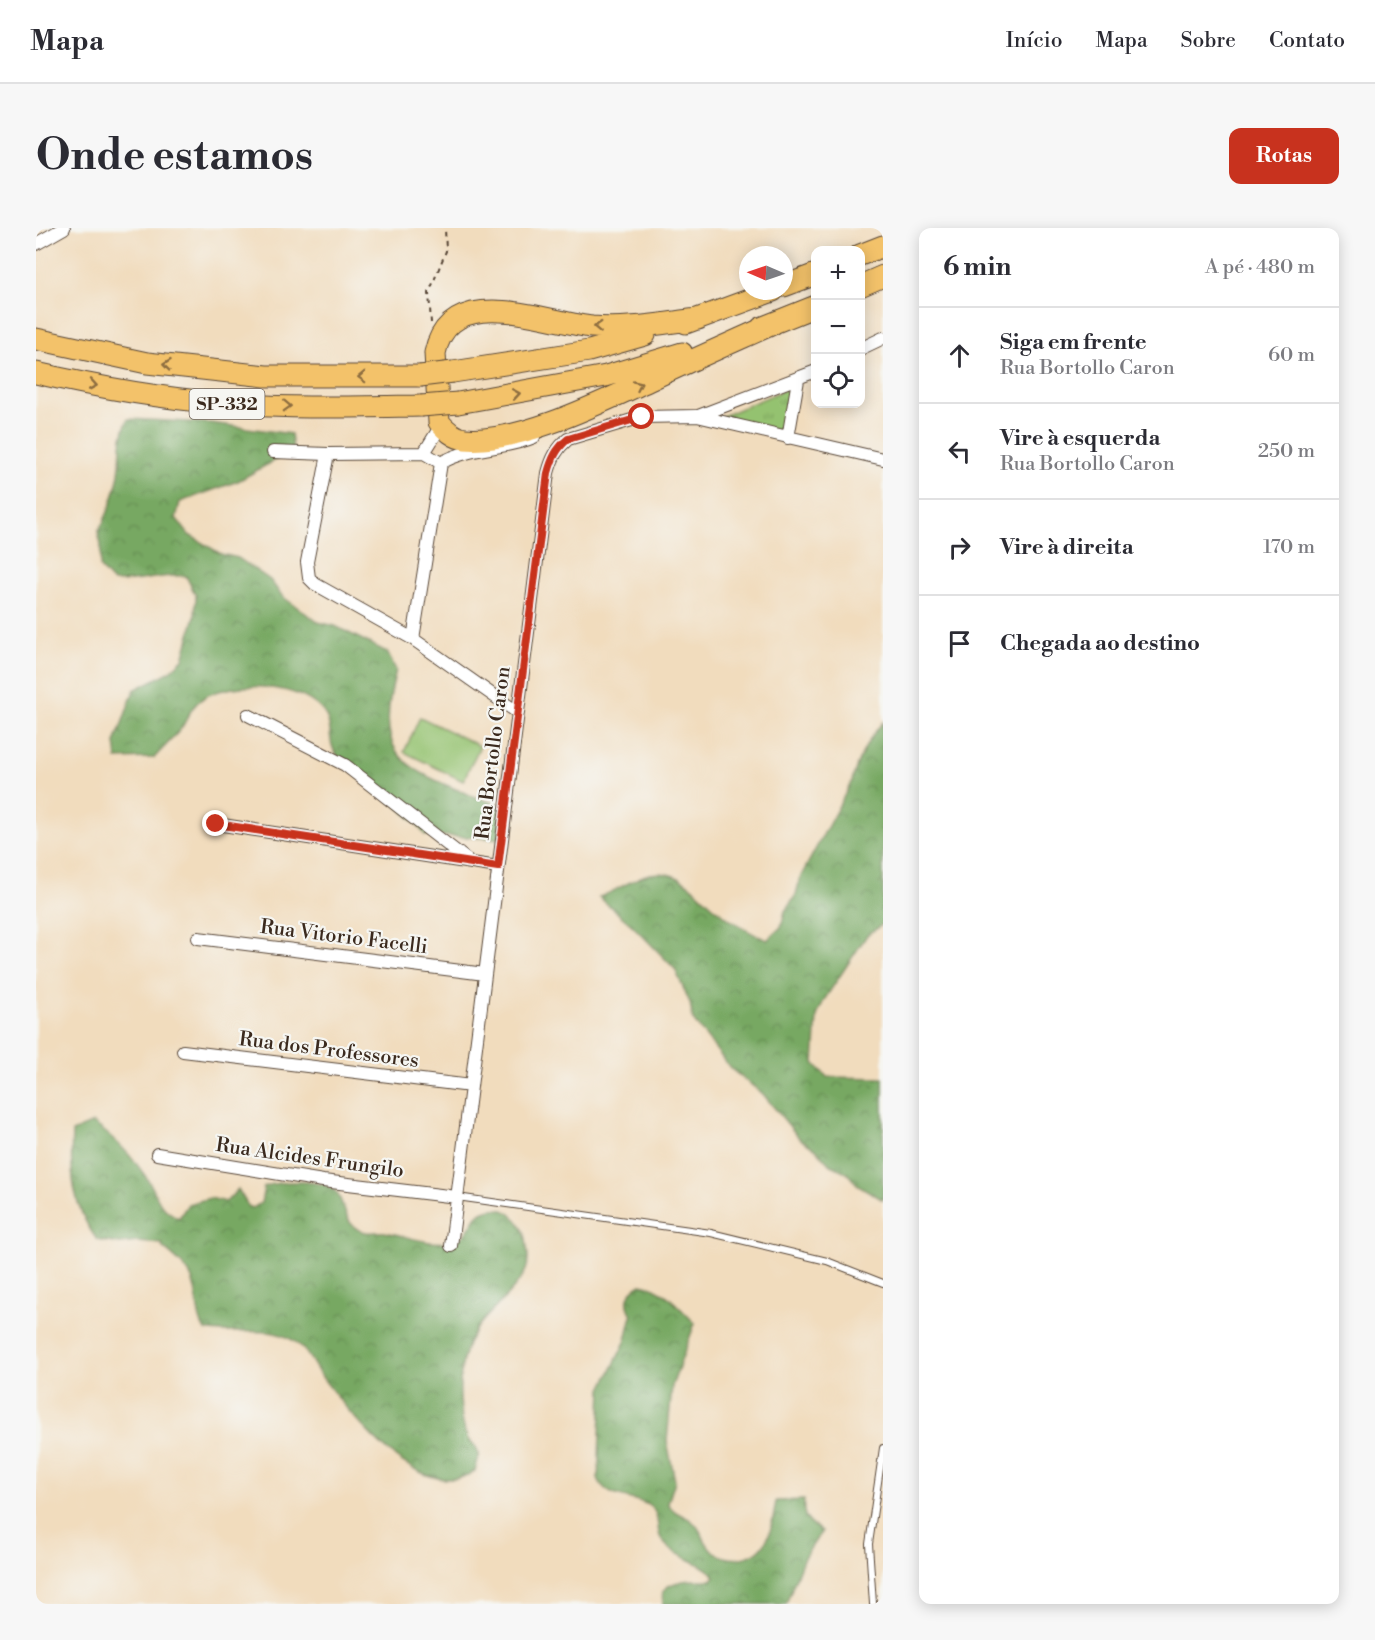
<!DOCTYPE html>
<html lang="pt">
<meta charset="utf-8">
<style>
:root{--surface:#fff;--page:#f7f7f7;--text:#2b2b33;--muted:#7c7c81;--line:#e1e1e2;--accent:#c8321e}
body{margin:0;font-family:"Libre Bodoni",serif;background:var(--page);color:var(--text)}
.controls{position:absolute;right:18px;top:18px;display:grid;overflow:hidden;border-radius:12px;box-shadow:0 3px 15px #0003}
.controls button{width:54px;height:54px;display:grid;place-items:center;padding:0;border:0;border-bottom:2px solid var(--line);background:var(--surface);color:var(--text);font:30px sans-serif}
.compass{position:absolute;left:703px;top:18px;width:54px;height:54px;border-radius:50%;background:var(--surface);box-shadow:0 3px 15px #0003;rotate:272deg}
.stop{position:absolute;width:18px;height:18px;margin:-14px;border:4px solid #c8321e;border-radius:50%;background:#fff}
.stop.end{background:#c8321e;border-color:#fff;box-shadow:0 2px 6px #0008}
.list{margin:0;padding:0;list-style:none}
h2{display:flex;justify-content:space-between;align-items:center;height:78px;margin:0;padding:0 24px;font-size:26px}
h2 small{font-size:20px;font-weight:400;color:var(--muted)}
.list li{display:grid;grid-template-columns:39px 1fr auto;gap:18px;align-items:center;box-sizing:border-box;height:96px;padding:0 24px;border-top:2px solid var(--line)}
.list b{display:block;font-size:22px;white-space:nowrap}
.list p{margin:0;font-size:20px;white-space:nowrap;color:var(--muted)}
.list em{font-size:20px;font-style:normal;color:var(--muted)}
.icon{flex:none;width:33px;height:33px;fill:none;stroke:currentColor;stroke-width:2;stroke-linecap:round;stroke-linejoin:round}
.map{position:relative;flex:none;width:847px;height:1376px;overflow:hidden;border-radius:12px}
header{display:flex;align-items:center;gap:36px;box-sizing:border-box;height:84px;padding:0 30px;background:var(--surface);border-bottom:2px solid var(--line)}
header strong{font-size:28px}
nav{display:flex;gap:33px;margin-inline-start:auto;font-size:21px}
.intro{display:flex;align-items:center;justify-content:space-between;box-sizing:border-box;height:144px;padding:0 36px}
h1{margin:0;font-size:42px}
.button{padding:15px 27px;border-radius:12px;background:var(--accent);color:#fff;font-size:21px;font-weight:700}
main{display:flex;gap:36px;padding:0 36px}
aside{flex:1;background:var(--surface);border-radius:12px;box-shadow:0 3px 15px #0003}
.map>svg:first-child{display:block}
</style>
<header>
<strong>Mapa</strong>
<nav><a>Início</a><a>Mapa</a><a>Sobre</a><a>Contato</a></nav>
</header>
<div class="intro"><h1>Onde estamos</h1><a class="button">Rotas</a></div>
<main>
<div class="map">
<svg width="847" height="1376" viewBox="0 0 847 1376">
<defs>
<pattern id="grass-tufts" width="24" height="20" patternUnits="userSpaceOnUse" patternTransform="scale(1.5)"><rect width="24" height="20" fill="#94c270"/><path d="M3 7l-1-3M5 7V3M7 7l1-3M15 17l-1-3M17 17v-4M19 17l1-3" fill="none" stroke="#7a9e5b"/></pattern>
<pattern id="forest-crowns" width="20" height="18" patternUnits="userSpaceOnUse" patternTransform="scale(1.5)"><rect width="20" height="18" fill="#77a862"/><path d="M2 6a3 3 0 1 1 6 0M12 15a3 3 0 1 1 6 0" fill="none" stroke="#638950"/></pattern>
</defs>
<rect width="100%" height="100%" fill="#f6f6f2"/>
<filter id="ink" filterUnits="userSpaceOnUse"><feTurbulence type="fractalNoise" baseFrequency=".0167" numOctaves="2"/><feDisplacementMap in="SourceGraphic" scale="12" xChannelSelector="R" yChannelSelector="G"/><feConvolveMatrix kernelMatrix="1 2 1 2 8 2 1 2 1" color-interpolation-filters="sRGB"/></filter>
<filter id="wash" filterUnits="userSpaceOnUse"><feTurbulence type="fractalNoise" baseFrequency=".008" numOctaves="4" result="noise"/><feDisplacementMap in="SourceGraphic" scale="24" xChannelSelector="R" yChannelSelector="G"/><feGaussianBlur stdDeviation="1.35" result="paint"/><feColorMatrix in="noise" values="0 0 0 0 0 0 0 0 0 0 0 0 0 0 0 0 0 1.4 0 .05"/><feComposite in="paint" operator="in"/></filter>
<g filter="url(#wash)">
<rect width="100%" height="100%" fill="#f1dcbd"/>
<path fill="url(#grass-tufts)" stroke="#687647" stroke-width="1.5" d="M757,158L748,205L682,190Z"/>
<path fill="url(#forest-crowns)" stroke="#596940" stroke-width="1.5" d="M92,191L175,195L255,206L257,222L202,253L144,274L140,290L153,307L185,326L202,330L234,352L247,369L282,394L299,398L351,424L360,442C339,525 360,537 434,567C458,576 464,573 479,595L469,611L389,607C365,574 327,557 301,527C291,516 297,499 290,488C271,455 196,451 167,470C155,478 153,488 146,499C138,510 127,520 118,530L81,531L79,515L98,462L133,444L147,431L159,388L160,368L150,348C125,346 103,355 77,354L64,340L65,317L62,304C71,289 78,269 82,251C87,228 81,215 92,191Z
M847,494V696L831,707L788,772L781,788L778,835L791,849L847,850V972L822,957L810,944L793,936L781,922L764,911L727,866L695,841L657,792L654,775L639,741L598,699L563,669C580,664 596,650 614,646C646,640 662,667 684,684C698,695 714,705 731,712L745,699L749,683L760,667L764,650L816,553C821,532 833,510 847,494Z
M57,895C78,909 97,929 112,952C123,969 121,980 143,990L152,976L174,970L190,974L202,961L212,978L217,980L225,975L228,959C243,953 287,950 299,963C311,977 307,1000 330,1004C336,1005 343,1003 349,1004C369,1007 390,1017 412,1014C436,1012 434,988 448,983C469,975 486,991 490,1011C491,1021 494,1032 490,1042C475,1072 441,1088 430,1121C422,1146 422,1177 429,1203C433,1220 449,1214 439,1243C384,1279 312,1184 283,1145C275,1133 271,1122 258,1113C231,1095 198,1109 169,1102C159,1087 163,1068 156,1051C150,1038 137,1028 126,1019L127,1016L101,1014L84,1016L61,1012C36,978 34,944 36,904Z
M605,1056C628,1059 643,1080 659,1095L636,1158L631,1213L639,1253L632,1275C639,1288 647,1285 657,1294C665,1300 667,1313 675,1321C683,1328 694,1332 705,1330C734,1326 736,1298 740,1273L768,1272C766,1289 772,1296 786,1303L767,1331L750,1376H627C627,1372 625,1365 628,1362C637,1350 663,1352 676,1352L679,1348C665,1332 638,1330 626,1312C619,1303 625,1286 614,1278C597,1267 572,1273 562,1251L566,1161L590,1112L596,1087C588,1073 591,1064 605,1056Z"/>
<path fill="#94c270" stroke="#687647" stroke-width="1.5" d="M384,489L444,518L427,553L368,524Z"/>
</g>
<g filter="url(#ink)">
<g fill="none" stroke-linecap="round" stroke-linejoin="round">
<g stroke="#564536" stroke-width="8">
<path id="lane" d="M421,969L675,1005L791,1033L847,1055
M837,1376L833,1316L847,1220"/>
</g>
<g stroke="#564536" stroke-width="14">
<path id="street" d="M0,16L28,0
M824,121L847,110
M662,188L780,143
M752,210L762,152
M237,224L292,226L388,225L405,235
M388,225L401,204L403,194
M292,226L271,334L273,350L279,356L377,411L481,484
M405,235C434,218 468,222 498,209
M377,411L405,235
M212,487L309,537L435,635
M180,596L462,639
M162,710L449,746
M147,823L435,858
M121,926L287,953L421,969
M415,1018L512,245C516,230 521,220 532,211L606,189L661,188L847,231"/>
</g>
<g stroke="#564536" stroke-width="23">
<path id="highway" d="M824,27L847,18
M748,58L780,46
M824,58L847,48
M662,91C627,95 592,102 556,99C509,94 414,53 399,125L403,194C410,202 418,210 429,211C483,216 568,173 616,151C656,132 697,114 737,96
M650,95L737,63
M725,100L780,78
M0,111L111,135L230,148H384
M417,144L553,123L609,107
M0,145C61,159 122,170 184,175C251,181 318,179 385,178
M422,175L570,148L646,125"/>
</g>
<path stroke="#564536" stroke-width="2" stroke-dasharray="4.5 4.5" stroke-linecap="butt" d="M395,95L393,65L410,23L409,0"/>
<use href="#lane" stroke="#fff" stroke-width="6"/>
<use href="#street" stroke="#fff" stroke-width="12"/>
<use href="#highway" stroke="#f3c26a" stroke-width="21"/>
<g stroke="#564536" stroke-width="23" stroke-linecap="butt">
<path id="highway-bridge" d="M384,148L417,144
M385,178L422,175"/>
</g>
<use href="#highway-bridge" stroke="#f3c26a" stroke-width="21"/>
</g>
<defs><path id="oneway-chevron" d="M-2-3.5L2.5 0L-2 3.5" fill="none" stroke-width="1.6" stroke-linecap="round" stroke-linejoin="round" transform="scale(1.5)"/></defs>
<g stroke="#8e6e40">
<use href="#oneway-chevron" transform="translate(562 99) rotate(-177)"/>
<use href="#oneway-chevron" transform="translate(131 137) rotate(-174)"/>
<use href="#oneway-chevron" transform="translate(326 149) rotate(178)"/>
<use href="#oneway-chevron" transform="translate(57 157) rotate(10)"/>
<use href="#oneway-chevron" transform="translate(602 157) rotate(-25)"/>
<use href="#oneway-chevron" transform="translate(480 166) rotate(-9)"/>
<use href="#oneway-chevron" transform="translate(251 178) rotate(2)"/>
</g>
</g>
<g fill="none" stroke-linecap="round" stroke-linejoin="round" filter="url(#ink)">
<path stroke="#c8321e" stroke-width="8" d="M180,596L462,639L512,245C516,230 521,220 532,211L606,189"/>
</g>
<g text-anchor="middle" stroke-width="4.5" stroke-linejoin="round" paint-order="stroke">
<rect fill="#f6f6f2" stroke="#73675e" stroke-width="1.5" x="153.5" y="161" width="75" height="30" rx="4.5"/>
<g font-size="18" font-weight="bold" fill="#3b2a1e">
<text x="191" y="182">SP-332</text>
</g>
<g font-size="20" fill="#3b2a1e" stroke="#f6f6f2">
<text transform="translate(456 525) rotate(-83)" y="7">Rua Bortollo Caron</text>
<text transform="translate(308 708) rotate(7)" y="7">Rua Vitorio Facelli</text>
<text transform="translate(293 821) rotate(7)" y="7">Rua dos Professores</text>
<text transform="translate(274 929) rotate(8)" y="7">Rua Alcides Frungilo</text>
</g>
</g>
</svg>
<div class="controls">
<button>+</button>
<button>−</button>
<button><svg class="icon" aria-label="locate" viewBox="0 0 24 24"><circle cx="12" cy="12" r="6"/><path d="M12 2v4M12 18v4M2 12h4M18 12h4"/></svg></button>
</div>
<svg class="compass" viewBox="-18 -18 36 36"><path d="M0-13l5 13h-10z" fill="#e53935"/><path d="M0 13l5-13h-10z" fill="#7c7c81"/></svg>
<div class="stop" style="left:606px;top:189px"></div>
<div class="stop end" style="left:180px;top:596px"></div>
</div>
<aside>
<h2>6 min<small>A pé · 480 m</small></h2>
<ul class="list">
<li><svg class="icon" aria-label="ahead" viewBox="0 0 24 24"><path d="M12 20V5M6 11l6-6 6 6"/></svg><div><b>Siga em frente</b><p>Rua Bortollo Caron</p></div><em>60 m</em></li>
<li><svg class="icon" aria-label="left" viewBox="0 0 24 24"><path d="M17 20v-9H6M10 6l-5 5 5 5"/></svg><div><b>Vire à esquerda</b><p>Rua Bortollo Caron</p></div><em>250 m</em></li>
<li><svg class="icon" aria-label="right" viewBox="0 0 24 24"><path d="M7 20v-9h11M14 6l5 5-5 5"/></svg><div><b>Vire à direita</b></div><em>170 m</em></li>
<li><svg class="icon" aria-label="arrive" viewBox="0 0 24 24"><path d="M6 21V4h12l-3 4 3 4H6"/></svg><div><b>Chegada ao destino</b></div></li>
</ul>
</aside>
</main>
